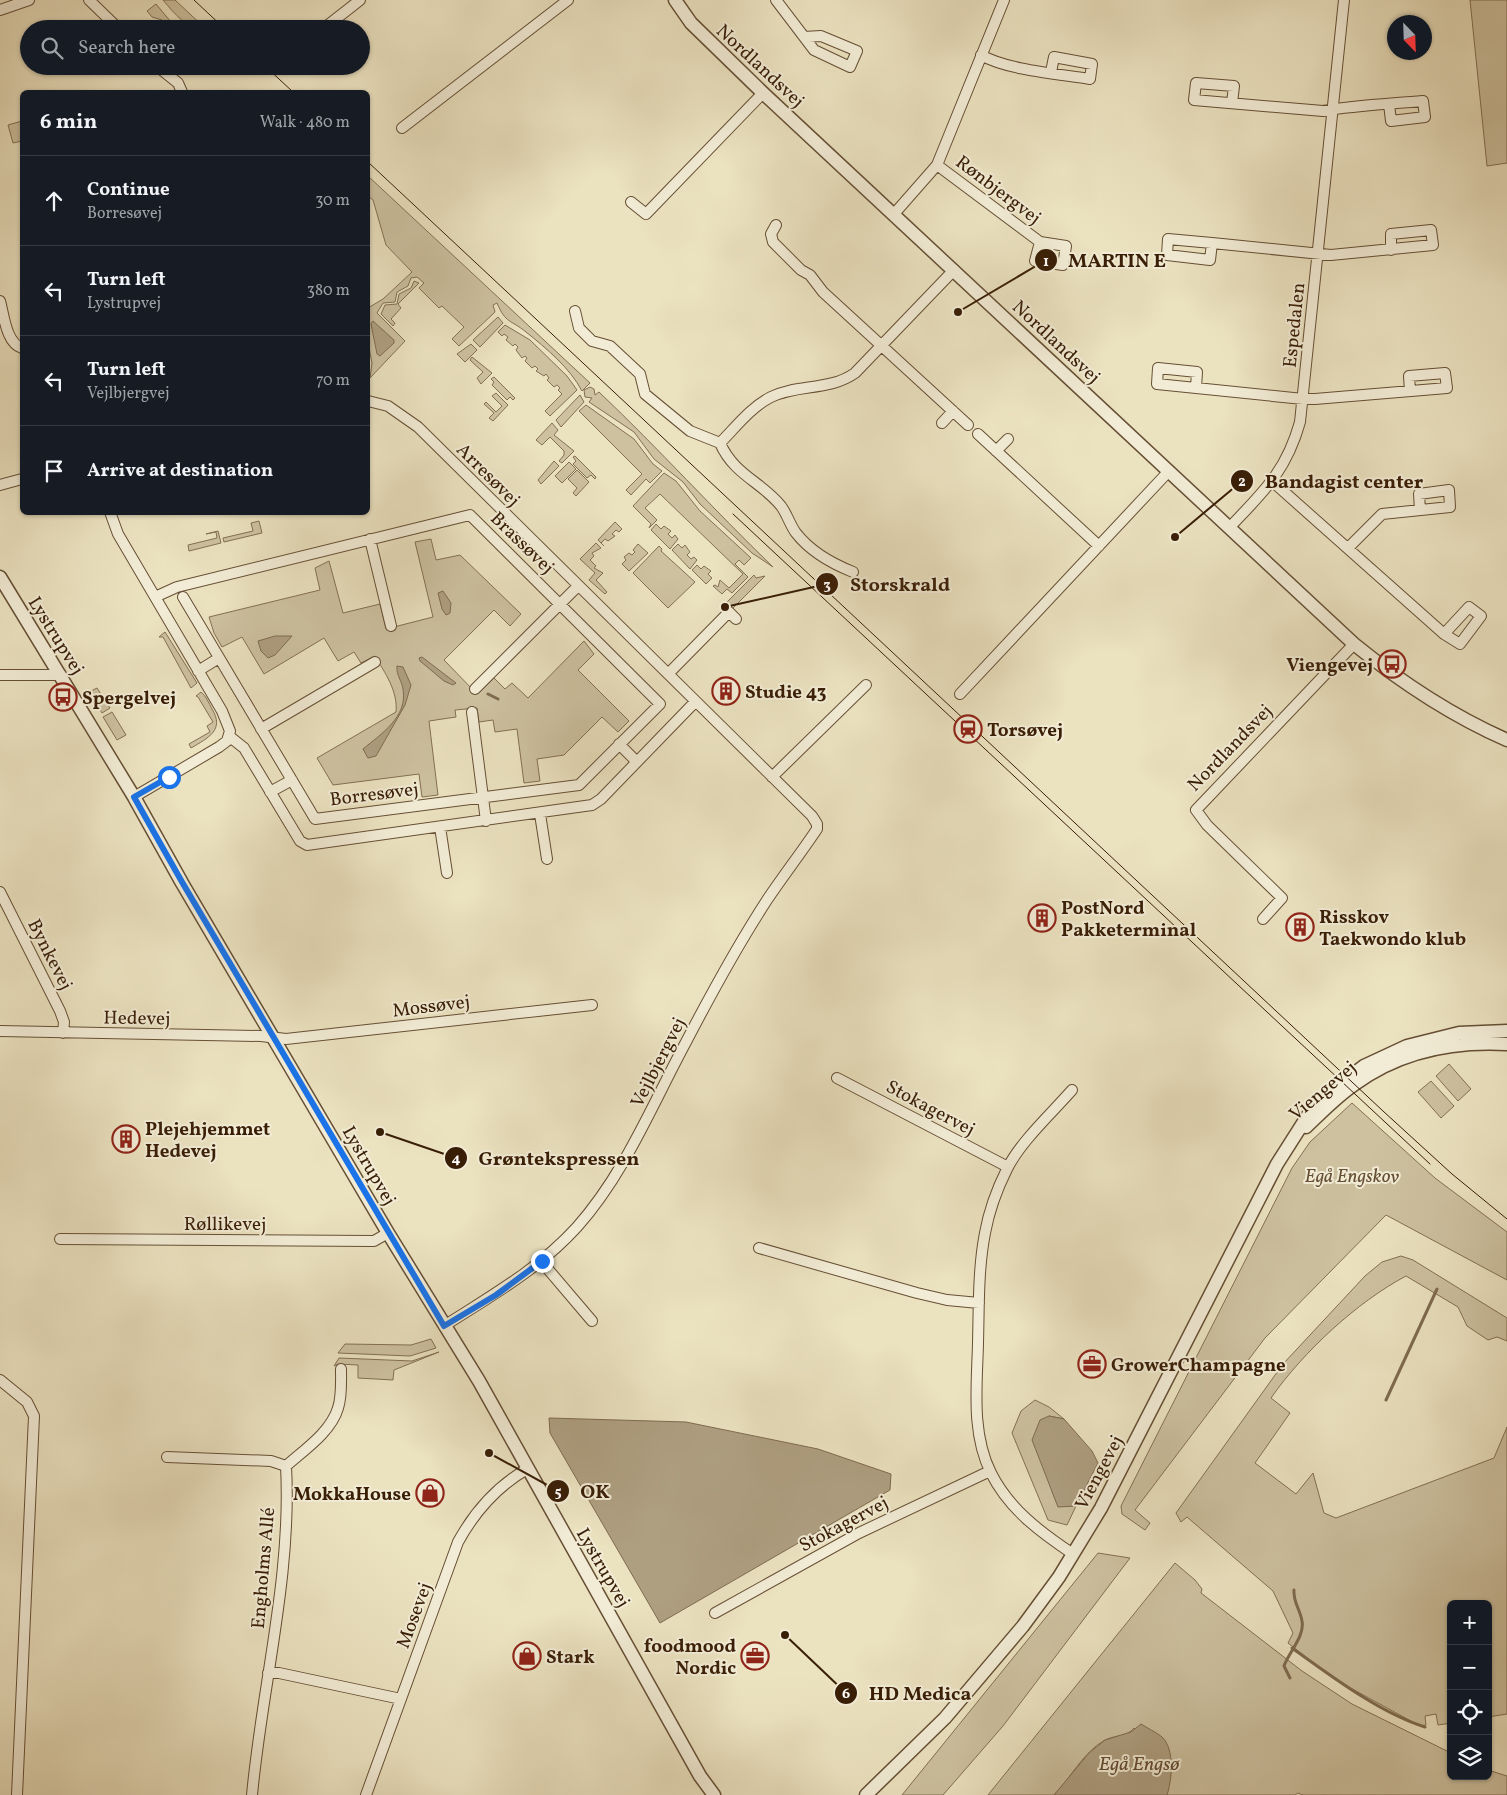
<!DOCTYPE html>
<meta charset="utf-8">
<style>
:root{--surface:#171b24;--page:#20242c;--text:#f1f3f6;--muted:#9ea1a6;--line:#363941}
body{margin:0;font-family:Vollkorn,serif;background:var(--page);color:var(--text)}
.controls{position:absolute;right:15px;bottom:15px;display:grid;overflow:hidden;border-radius:8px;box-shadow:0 1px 4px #0004}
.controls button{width:45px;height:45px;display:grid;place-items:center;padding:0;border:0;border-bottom:1px solid var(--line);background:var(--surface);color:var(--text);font:25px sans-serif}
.compass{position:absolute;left:1387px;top:15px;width:45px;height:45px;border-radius:50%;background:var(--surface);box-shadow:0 1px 4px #0004;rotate:157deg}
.stop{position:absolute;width:15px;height:15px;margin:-11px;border:4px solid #1a73e8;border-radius:50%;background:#fff}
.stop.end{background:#1a73e8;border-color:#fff;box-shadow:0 1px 5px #0008}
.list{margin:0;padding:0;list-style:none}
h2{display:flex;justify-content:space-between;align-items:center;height:65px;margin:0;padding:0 20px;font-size:21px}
h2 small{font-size:16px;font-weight:400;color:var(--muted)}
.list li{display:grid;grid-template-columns:32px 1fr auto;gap:15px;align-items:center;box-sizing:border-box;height:90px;padding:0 20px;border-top:1px solid var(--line)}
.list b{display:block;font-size:19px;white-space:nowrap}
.list p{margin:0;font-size:16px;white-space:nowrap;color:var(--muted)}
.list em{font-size:16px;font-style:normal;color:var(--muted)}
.icon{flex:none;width:28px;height:28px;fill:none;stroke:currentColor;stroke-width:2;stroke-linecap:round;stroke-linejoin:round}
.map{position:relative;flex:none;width:1507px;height:1795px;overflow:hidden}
.search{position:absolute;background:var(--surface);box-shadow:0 1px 4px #0004;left:20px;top:20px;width:350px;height:55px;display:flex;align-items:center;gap:12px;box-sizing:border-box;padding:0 18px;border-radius:28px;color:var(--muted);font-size:19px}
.panel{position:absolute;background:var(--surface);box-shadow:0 1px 4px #0004;left:20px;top:90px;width:350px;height:425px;border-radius:8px}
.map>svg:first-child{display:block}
</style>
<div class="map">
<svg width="1507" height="1795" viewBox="0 0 1507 1795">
<rect width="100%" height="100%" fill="#ebe2c0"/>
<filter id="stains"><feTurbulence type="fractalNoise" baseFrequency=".004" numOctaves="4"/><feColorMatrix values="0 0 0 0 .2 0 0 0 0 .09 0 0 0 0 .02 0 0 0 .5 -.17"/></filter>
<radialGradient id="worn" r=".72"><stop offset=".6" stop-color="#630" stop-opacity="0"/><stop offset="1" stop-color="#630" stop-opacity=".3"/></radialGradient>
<path fill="#cdc1a0" stroke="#837053" d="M163,0H175L206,29C186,29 175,14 163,0Z
M1470,0H1507V163L1487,166Z
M156,4L171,22L165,26L162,20L152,17L147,11Z
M22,121V141L13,143L8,125Z
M368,176L590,383L582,391C570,368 546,348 526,332C510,319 506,324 497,303L493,305L495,312L459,346L452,339L464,327L442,306L439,308L419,288L424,283L417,277L411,278L408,286L397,292L395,302L383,303L377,313L405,341L370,378L372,363L368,343V308L383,299L412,272L386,245L373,200L368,196Z
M414,281L419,283L398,304L401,308L391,319L395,323L393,326L381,314L385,305L397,304L399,294L411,288Z
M498,317L503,323L480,347L473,340Z
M505,325L530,340L567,376L577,390L550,416L545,411L562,394L558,390L560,388L557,385L554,387L547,380L549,378L546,374L544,376L536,371L538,369L535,366L532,368L525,361L527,358L525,356L522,358L516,350L518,347L515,344L513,346L506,340L508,337L504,334L502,336L498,332Z
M471,344L477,350L465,362L457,354Z
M472,357L492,373L481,384L477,378L483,372L470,360Z
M494,377L515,398L513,400L510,397L507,400L492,385L494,382L491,379Z
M590,387L594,389L595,395L599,392C659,449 714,510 773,567L752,553L700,504L683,482L654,459L634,432L589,402L592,398L585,397L584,390Z
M496,393L508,405L493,421L489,418L494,413L484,404L486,402L496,412L502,406L492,396Z
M580,395L584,402L561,427L556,420Z
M586,405L634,439L653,464L662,471L650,483L646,479L631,495L626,490L642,474L579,411Z
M552,423L558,430L554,435L574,451L562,463L559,461L564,455V451L550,437L542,445L536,440Z
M575,456L596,477L595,479L591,475L587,478L573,464L576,461L573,457Z
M554,461L559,466L541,484L538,480Z
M569,462L576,469L562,483L555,476Z
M577,470L589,482L576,496L573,493L577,488L568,479Z
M664,473L676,481L700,511L751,558L744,565L739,560L735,564L748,577L732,593L727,589L722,594L713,586L715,585L718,587L720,580L729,588L743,574L660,494L645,508L657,520L649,528L651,524L633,506Z
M259,521L262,533L224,542L223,538L253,531L251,523Z
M615,522L622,529L619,532L616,530L612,534L615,536L608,541L605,539L601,543L604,546L598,540Z
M656,524L661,529L664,526L671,531L668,534L672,538L675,535L678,539L670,549L651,530Z
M218,531L221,543L189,551L188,545L217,538L216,532L206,534Z
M431,539L436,560L460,555L521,614L510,626L494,610L444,660L477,694L494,678L505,689L512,683L528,698L584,641L594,654L578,670L629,721L618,732L602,717L564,755L537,759L540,781L524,783L517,729L495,732L493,720L479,722L477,708L455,710L456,717L429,721L438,795L422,797L419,774L333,785L317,758L396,712C398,691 385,673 375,656L361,663L354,652L338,661L324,638L264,674L242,637L222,647L214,633L209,617L320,590L315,568L329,561L343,613L380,604L386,629L433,617L415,542Z
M596,543L601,548L592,553L594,556L590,560L596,566L594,568L603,573L596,580L607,592L605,594L589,580L595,573L580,559Z
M638,544L648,553L629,571L622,564L626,560L624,557L629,553L632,555L635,552L633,550Z
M678,544L682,548L685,545L690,552L687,555L691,559L694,557L697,560L690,569L672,550Z
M659,546L662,549L661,551L695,582L668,608L633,573Z
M697,565L701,569L704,566L711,571L708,574L712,578L706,584L692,570Z
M754,575L756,578L765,576L732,609L726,603Z
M165,632L197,683L191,688L163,637H159Z
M97,688L110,708L102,713L89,692Z
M201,692C206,696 209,703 212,709C225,730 208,738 191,748L189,744L210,732L207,726L213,722L198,697L196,696Z
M112,712L126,735L117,740L103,717Z
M1449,1064L1471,1089L1458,1101L1436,1076Z
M1431,1081L1454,1106L1441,1118L1418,1092Z
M1352,1103L1435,1178L1507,1232V1280L1386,1215L1265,1338L1135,1510L1150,1523L1145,1530L1122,1514L1121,1506L1292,1168L1310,1142Z
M1401,1256L1413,1260L1507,1318V1341L1497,1337L1488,1340L1467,1326L1458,1307L1406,1276C1357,1302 1303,1352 1271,1398L1290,1413L1255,1463L1296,1494L1313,1473L1324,1513L1336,1518L1494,1458L1507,1427V1714L1488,1717V1604H1451V1723L1438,1725L1436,1714L1425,1716L1426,1725L1420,1726L1334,1679L1288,1643L1293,1633L1273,1591L1187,1517L1181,1522L1176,1513L1283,1364L1365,1276L1382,1262Z
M431,1339L436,1348L410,1356L338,1353L345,1344L411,1345Z
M439,1352L394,1370L393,1380L358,1378V1365L338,1364L334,1366L339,1358L412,1361Z
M1035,1400L1049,1407L1064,1419L1049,1416L1052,1491L1058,1506H1076L1067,1525L1048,1520L1012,1433L1021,1411Z
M1098,1553L1130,1558L1003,1726L943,1795H902Z
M1175,1563L1195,1580L1202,1589L1201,1593L1302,1671L1352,1704L1451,1753V1776H1488V1770L1507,1776V1795H1303L1298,1793L1295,1795H1167L1171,1772L1134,1728C1127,1737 1115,1735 1105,1740C1083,1752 1071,1778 1054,1795H988Z"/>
<path fill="#ae9f81" stroke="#7f6b50" d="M373,321L394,340V343L380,356L377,354L371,324Z
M443,591L451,603L450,613L446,615L442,609L438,593Z
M275,636H292L275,655L268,658L261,651L258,641Z
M422,657L456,683L453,685L444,681L420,661L419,658Z
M397,666L403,667L411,685L405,705L376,756L368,758L363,749C381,734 408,717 403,689C402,681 396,675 397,666Z
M1049,1416L1064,1419L1092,1451L1098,1463L1076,1506L1058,1507L1032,1440L1040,1420Z
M549,1418L686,1422L818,1449L891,1474L890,1490L660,1623L550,1433Z
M1141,1724C1147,1728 1156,1732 1162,1737C1175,1749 1172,1780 1167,1795H1054L1089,1753L1105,1740L1131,1732Z"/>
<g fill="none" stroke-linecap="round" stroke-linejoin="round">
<path stroke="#7f6b50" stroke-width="3" d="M488,694L498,699
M1386,1400L1437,1289
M1292,1648C1331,1676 1380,1713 1425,1727
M1290,1678L1284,1666C1289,1652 1305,1636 1302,1621C1300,1609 1293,1602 1294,1590"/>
<g stroke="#664f34" stroke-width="12">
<path id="minor" d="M89,0L119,29
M776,0L814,50L850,67L857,51L821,36L804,37
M0,10L29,0
M323,29L360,0
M981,55C1007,70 1059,74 1090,79L1092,64L1054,57L1051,72
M157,66L178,83L182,92
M1232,103L1234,86L1196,83L1194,100L1323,111C1356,105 1390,104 1423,101L1425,117L1391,121L1389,104
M402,128L568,0
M937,165L1040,242L1066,246L1063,265L1035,261L1040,242
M631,202L646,214L763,93
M894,214L937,165L1004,0
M776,225L771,234L773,242L801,270L810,275L823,292L968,425
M1212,243L1168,239L1167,255L1210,260L1212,243L1331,255L1433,245L1431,230L1391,234V250
M0,301C4,315 6,343 22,348
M575,311L579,328L592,341L610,346L640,374L645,394L690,431L720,443
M1196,388L1197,372L1158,368L1157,384L1303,399H1315L1447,388L1445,373L1409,376L1410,391
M368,401L388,406L418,427L812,816L817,824V829C801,853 783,876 767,900C737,946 711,994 686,1042C652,1105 625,1173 577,1227C539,1269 491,1296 444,1326
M942,423L953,411
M978,434L1099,546
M996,451L1008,439
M1273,482L1444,634L1460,644L1481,616L1469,607L1444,634
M0,485L22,479
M110,512L118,534L222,711L230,731L227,741L219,747L134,797
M1229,528C1263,492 1286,472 1300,422L1344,0
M370,539L391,626
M1348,548L1382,514L1450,507L1449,490L1419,494L1420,510
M853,572C833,564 810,551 796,533C790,525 787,514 781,506C762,482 734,475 720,443C735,428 751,407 771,397C797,384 830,391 855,373L954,270
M155,597L177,587L470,515L660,704L579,785L315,819L183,597
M198,671L219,658
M668,674L729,612L736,619
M0,675H61
M475,689L578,586
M960,694L1169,471
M472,712L486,821
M261,729L375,662
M229,736L244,748L300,841L307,845L592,805L601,799L695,702
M619,744L637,762
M772,777L866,685
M270,792L292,780
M540,814L547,859
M440,827L447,873
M0,892L60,1011L64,1022L63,1033
M1263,919L1282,898L1207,825L1196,810L1354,644
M0,1031L261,1036L286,1039L592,1005
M837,1078L1008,1167
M1072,1090C1051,1114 1021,1141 1007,1169C997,1189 989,1211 985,1233C978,1269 979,1306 978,1343C977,1386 971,1433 991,1473C1009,1509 1040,1532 1073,1554
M60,1239L374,1241L388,1233
M759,1248L917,1293L947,1300L979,1303
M541,1261L592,1321
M0,1380L27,1402L34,1416L17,1795
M167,1457L271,1461L286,1466C304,1450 331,1432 338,1408C342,1396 341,1382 341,1369
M715,1613L859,1533L990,1471
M268,1673H279L401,1699
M252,1795C262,1686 292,1576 286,1466
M366,1795L458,1542C475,1511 496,1487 527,1469"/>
</g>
<g stroke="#664f34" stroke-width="15">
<path id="tertiary" d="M675,0L691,23L763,93L1354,644C1402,683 1450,715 1507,740
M0,577L134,797L182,883L388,1233L479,1381L700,1776L714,1795
M1306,1127C1322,1112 1337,1096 1355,1084C1399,1052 1453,1041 1507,1044
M866,1795L945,1718L1023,1626L1059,1577L1101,1508L1277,1164L1312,1109L1327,1094L1364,1066L1407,1046L1459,1033L1507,1031"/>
</g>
<use href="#minor" stroke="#f2ecd6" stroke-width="10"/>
<use href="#tertiary" stroke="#f2ecd6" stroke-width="12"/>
<path stroke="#391e06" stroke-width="1" d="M194,0L225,29
M265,66L293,92
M368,162L1383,1111L1452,1174L1507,1219
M733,514L1430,1164"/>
</g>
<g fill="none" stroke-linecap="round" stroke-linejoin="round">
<path stroke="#1a73e8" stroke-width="6" d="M169,777L134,797L182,882L444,1326L496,1295L542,1261"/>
</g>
<defs>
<g id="bus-ring" transform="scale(1.4375)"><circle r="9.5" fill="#f2ecd6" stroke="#8f2418" stroke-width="1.5"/><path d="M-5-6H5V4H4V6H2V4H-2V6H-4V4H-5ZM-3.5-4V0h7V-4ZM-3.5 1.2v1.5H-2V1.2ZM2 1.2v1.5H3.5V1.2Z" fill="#8f2418"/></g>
<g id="building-ring" transform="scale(1.4375)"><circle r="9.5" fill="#f2ecd6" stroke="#8f2418" stroke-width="1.5"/><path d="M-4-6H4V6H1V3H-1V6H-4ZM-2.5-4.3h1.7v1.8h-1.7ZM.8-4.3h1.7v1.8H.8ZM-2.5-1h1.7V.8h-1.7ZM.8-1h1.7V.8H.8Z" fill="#8f2418"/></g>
<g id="station-ring" transform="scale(1.4375)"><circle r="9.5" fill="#f2ecd6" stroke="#8f2418" stroke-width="1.5"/><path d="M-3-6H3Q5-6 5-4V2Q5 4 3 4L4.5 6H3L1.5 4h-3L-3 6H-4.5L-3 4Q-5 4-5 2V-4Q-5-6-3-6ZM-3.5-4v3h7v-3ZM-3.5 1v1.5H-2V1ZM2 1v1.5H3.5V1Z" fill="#8f2418"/></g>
<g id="office-ring" transform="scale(1.4375)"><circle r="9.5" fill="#f2ecd6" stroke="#8f2418" stroke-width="1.5"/><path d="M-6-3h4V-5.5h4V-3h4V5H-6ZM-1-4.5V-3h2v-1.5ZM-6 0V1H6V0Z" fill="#8f2418"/></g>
<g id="shop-ring" transform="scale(1.4375)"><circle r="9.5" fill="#f2ecd6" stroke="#8f2418" stroke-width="1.5"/><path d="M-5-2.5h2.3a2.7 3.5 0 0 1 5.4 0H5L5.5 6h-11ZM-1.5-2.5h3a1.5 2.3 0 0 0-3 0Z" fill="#8f2418"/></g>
</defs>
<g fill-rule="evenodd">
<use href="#bus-ring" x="1392" y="664"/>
<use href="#building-ring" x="726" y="691"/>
<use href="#bus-ring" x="63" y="697"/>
<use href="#station-ring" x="968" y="729"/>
<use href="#building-ring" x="1042" y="918"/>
<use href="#building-ring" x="1300" y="927"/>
<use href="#building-ring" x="126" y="1139"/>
<use href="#office-ring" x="1092" y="1364"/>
<use href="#shop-ring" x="430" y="1493"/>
<use href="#shop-ring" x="527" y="1656"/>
<use href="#office-ring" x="755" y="1656"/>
</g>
<g text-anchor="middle" stroke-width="4" stroke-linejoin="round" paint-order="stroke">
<g font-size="19" fill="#391e06" stroke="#f2ecd6">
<text transform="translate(761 65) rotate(43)" y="7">Nordlandsvej</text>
<text transform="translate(999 189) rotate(37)" y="7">Rønbjergvej</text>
<text transform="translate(1293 325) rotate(-84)" y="7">Espedalen</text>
<text transform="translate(1057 341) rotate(43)" y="7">Nordlandsvej</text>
<text transform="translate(489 474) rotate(45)" y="7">Arresøvej</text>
<text transform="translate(523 542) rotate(44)" y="7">Brassøvej</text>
<text transform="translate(57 635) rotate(58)" y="7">Lystrupvej</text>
<text transform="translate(1229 747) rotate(-46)" y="7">Nordlandsvej</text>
<text transform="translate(374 793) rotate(-7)" y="7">Borresøvej</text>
<text transform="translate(51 954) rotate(63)" y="7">Bynkevej</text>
<text transform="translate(431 1005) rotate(-7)" y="7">Mossøvej</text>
<text transform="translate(137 1017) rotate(1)" y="7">Hedevej</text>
<text transform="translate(657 1062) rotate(-63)" y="7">Vejlbjergvej</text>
<text transform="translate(1322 1090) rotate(-40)" y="7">Viengevej</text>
<text transform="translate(931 1107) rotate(28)" y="7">Stokagervej</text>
<text transform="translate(370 1165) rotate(60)" y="7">Lystrupvej</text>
<text x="225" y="1230">Røllikevej</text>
<text transform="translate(1098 1472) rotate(-62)" y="7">Viengevej</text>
<text transform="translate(843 1523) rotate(-28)" y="7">Stokagervej</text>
<text transform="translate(604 1567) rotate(60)" y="7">Lystrupvej</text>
<text transform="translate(262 1568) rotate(-85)" y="7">Engholms Allé</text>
<text transform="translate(413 1615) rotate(-70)" y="7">Mosevej</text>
</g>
<g font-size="19" font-weight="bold" fill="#391e06" stroke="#f2ecd6" text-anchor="start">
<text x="1373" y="671" text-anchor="end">Viengevej</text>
<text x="745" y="698">Studie 43</text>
<text x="82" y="704">Spergelvej</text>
<text x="987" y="736">Torsøvej</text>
<text x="1061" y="914">PostNord<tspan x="1061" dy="22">Pakketerminal</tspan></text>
<text x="1319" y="923">Risskov<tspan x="1319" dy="22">Taekwondo klub</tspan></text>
<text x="145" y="1135">Plejehjemmet<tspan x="145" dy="22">Hedevej</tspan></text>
<text x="1111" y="1371">GrowerChampagne</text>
<text x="411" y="1500" text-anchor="end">MokkaHouse</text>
<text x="736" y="1652" text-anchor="end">foodmood<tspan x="736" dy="22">Nordic</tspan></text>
<text x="546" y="1663">Stark</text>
</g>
<g font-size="19" font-style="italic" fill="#654f34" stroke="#f2ecd6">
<text x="1352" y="1182">Egå Engskov</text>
</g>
<g font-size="20" font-style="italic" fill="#624b31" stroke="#f2ecd6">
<text x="1139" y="1770">Egå Engsø</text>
</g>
</g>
<path fill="none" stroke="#391e06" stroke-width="2" d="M958 312L1046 260M1175 537L1242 481M725 607L827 584M380 1132L456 1158M489 1453L558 1491M785 1635L846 1693"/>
<g fill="#391e06" stroke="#f2ecd6" stroke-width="2">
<circle cx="958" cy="312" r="5"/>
<circle cx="1175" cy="537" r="5"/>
<circle cx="725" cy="607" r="5"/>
<circle cx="380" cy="1132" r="5"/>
<circle cx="489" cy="1453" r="5"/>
<circle cx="785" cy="1635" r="5"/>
<circle cx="1046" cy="260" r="12"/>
<circle cx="1242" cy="481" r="12"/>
<circle cx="827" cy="584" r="12"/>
<circle cx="456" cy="1158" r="12"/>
<circle cx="558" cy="1491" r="12"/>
<circle cx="846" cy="1693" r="12"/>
</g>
<g font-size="15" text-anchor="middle" font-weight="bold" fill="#fff">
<text x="1046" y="266">1</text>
<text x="1242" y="486">2</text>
<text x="827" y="589">3</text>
<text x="456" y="1163">4</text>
<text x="558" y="1496">5</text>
<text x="846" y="1698">6</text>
</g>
<g font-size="20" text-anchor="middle" font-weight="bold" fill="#391e06" stroke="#f2ecd6" stroke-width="4" stroke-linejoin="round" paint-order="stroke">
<text x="1117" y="267">MARTIN E</text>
<text x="1344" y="488">Bandagist center</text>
<text x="900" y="591">Storskrald</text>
<text x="559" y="1165">Grøntekspressen</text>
<text x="595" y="1498">OK</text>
<text x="920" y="1700">HD Medica</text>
</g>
<rect width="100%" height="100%" filter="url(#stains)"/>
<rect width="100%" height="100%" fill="url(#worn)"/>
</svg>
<div class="controls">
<button>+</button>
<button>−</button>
<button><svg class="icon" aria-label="locate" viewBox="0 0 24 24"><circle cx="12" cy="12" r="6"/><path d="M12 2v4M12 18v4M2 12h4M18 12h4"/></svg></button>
<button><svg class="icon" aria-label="layers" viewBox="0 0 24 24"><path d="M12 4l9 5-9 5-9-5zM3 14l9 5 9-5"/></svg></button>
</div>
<svg class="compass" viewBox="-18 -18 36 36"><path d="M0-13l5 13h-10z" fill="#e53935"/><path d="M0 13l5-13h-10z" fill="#9ea1a6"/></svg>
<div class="stop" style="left:169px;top:777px"></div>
<div class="stop end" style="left:542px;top:1261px"></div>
<div class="search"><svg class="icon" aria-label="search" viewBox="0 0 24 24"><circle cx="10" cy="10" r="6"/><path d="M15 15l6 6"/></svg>Search here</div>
<section class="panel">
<h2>6 min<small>Walk · 480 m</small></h2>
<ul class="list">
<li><svg class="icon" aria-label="ahead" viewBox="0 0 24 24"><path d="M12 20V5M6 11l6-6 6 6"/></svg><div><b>Continue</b><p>Borresøvej</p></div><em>30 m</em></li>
<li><svg class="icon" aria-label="left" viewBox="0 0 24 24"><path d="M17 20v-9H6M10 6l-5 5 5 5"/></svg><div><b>Turn left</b><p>Lystrupvej</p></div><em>380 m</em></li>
<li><svg class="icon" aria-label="left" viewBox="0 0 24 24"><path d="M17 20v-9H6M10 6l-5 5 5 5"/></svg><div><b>Turn left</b><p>Vejlbjergvej</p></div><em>70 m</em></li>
<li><svg class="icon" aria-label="arrive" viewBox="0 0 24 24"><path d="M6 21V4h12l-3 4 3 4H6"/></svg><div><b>Arrive at destination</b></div></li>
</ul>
</section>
</div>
